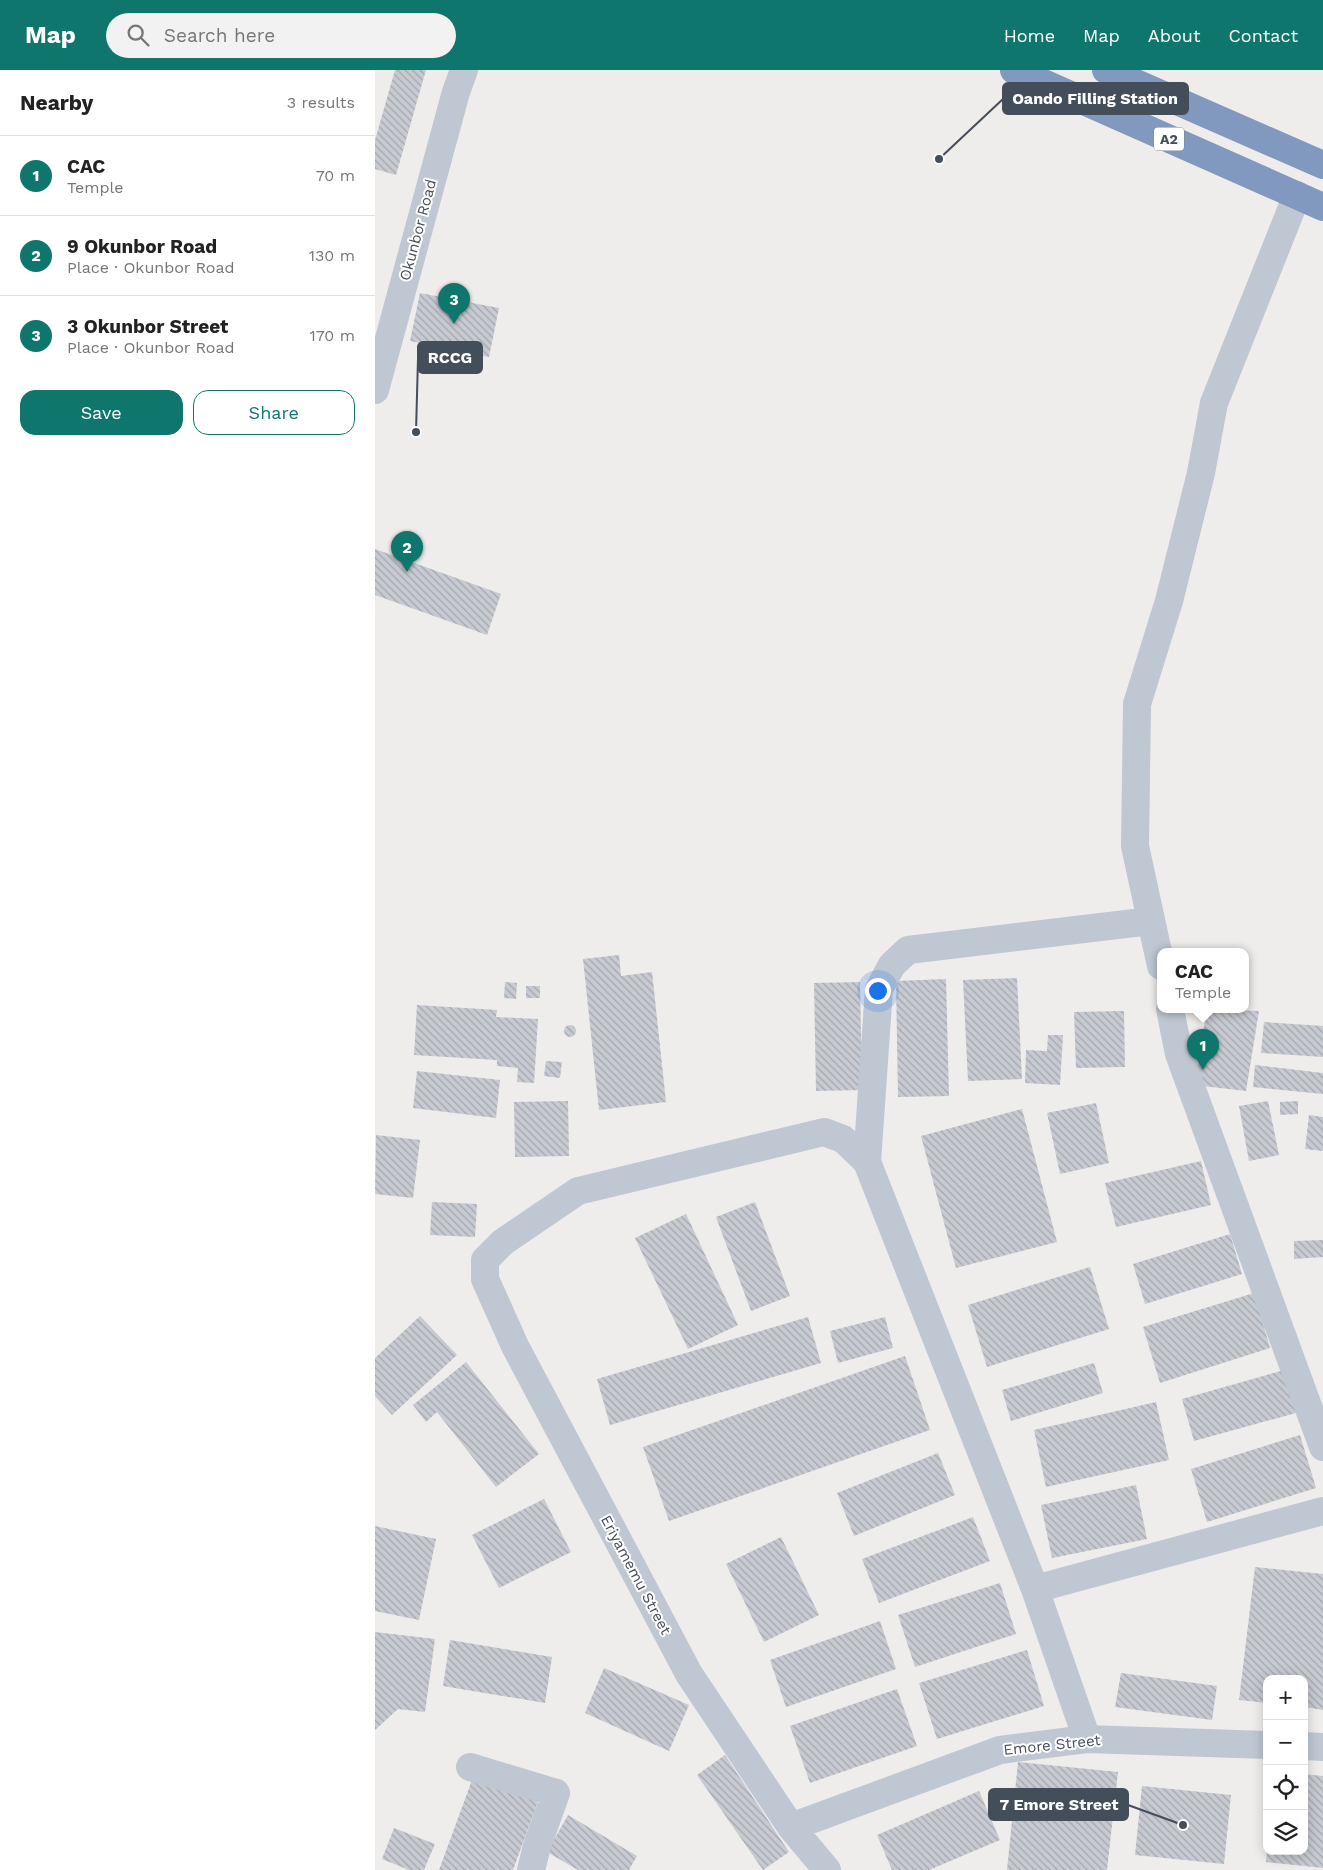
<!DOCTYPE html>
<meta charset="utf-8">
<style>
:root{--surface:#fff;--page:#f2f2f2;--text:#222;--muted:#767676;--line:#e0e0e0;--accent:#0f766e}
body{margin:0;font-family:"Work Sans",sans-serif;background:var(--page);color:var(--text)}
.controls{position:absolute;right:15px;bottom:15px;display:grid;overflow:hidden;border-radius:10px;box-shadow:0 2px 12px #0003}
.controls button{width:45px;height:45px;display:grid;place-items:center;padding:0;border:0;border-bottom:1px solid var(--line);background:var(--surface);color:var(--text);font:25px sans-serif}
.you{position:absolute;left:502px;top:920px;width:18px;height:18px;margin:-12px;border:4px solid #fff;border-radius:50%;background:#1a73e8;box-shadow:0 0 0 8px #1a73e833}
.badge{display:grid;place-items:center;width:32px;height:32px;border-radius:50%;background:var(--accent);color:#fff;font-size:16px;font-weight:700}
.pin{position:absolute;translate:-50% -41px;filter:drop-shadow(0 1px 2px #0008)}
.pin::after{content:'';position:absolute;top:26px;width:18px;height:15px;background:inherit;clip-path:polygon(0 0,100% 0,50% 100%)}
.popup{position:absolute;left:782px;top:878px;width:92px;height:65px;box-sizing:border-box;display:grid;place-content:center;border-radius:10px;background:var(--surface);filter:drop-shadow(0 1px 4px #0005);font-size:16px;white-space:nowrap;color:var(--muted)}
.popup b{font-size:19px;color:var(--text)}
.popup::after{content:'';position:absolute;left:50%;top:100%;margin-left:-10px;border:10px solid transparent;border-top-color:var(--surface)}
.list{margin:0;padding:0;list-style:none}
h2{display:flex;justify-content:space-between;align-items:center;height:65px;margin:0;padding:0 20px;font-size:21px}
h2 small{font-size:16px;font-weight:400;color:var(--muted)}
.list li{display:grid;grid-template-columns:32px 1fr auto;gap:15px;align-items:center;box-sizing:border-box;height:80px;padding:0 20px;border-top:1px solid var(--line)}
.list b{display:block;font-size:19px;white-space:nowrap}
.list p{margin:0;font-size:16px;white-space:nowrap;color:var(--muted)}
.list em{font-size:16px;font-style:normal;color:var(--muted)}
.actions{display:flex;gap:10px;padding:15px 20px}
.actions a{flex:1;padding:11px 0;border:1px solid var(--accent);border-radius:15px;text-align:center;font-size:18px;color:var(--accent)}
.actions .main{background:var(--accent);color:#fff}
.icon{flex:none;width:28px;height:28px;fill:none;stroke:currentColor;stroke-width:2;stroke-linecap:round;stroke-linejoin:round}
.map{position:relative;flex:none;width:948px;height:1800px;overflow:hidden}
header{display:flex;align-items:center;gap:30px;box-sizing:border-box;height:70px;padding:0 25px;background:var(--accent);color:#fff}
header strong{font-size:24px}
nav{display:flex;gap:28px;margin-inline-start:auto;font-size:18px}
.search{width:350px;height:45px;background:var(--page);display:flex;align-items:center;gap:12px;box-sizing:border-box;padding:0 18px;border-radius:28px;color:var(--muted);font-size:19px}
main{display:flex}
aside{flex:1;background:var(--surface)}
.map>svg:first-child{display:block}
</style>
<header>
<strong>Map</strong>
<div class="search"><svg class="icon" aria-label="search" viewBox="0 0 24 24"><circle cx="10" cy="10" r="6"/><path d="M15 15l6 6"/></svg>Search here</div>
<nav><a>Home</a><a>Map</a><a>About</a><a>Contact</a></nav>
</header>
<main>
<aside>
<h2>Nearby<small>3 results</small></h2>
<ul class="list">
<li><span class="badge">1</span><div><b>CAC</b><p>Temple</p></div><em>70 m</em></li>
<li><span class="badge">2</span><div><b>9 Okunbor Road</b><p>Place · Okunbor Road</p></div><em>130 m</em></li>
<li><span class="badge">3</span><div><b>3 Okunbor Street</b><p>Place · Okunbor Road</p></div><em>170 m</em></li>
</ul>
<div class="actions"><a class="main">Save</a><a>Share</a></div>
</aside>
<div class="map">
<svg width="948" height="1800" viewBox="0 0 948 1800">
<defs>
<pattern id="building-back-hatch" width="6" height="6" patternUnits="userSpaceOnUse" patternTransform="scale(1.25)"><rect width="6" height="6" fill="#c8cad2"/><path d="M-1 5l2 2M0 0l6 6M5-1l2 2" fill="none" stroke="#a4a6ad"/></pattern>
</defs>
<rect width="100%" height="100%" fill="#efecec"/>
<path fill="url(#building-back-hatch)" d="M20,0H51L21,105L0,99V70Z
M45,223L124,238L114,287L35,271Z
M0,479L126,524L112,565L0,525Z
M244,885L246,906L277,902L291,1032L224,1040L208,889Z
M642,908L647,1009L593,1011L588,910Z
M571,909L574,1026L523,1027L521,911Z
M130,912L142,913L141,929L129,928Z
M485,912L487,1020L441,1021L439,913Z
M151,916H165V928H151Z
M42,935L122,940L121,947L163,949L159,1013L142,1012L143,998L122,996V990L39,985Z
M832,939L884,941L871,1021L819,1015Z
M749,941L750,997L701,998L699,942Z
M889,952L948,956V987L886,983Z
M189 961a6 6 0 1 1 12 0a6 6 0 1 1-12 0Z
M673,965H688L685,1015L650,1013L651,980L672,981Z
M171,991L187,992L185,1008L169,1006Z
M880,995L948,1003V1024L878,1017Z
M42,1001L125,1010L121,1048L38,1038Z
M193,1031L194,1086L140,1087L139,1032Z
M893,1031L904,1085L874,1091L864,1036Z
M923,1031V1044L905,1045V1032Z
M721,1033L734,1093L685,1104L672,1043Z
M647,1039L682,1172L581,1198L546,1066Z
M934,1045L948,1047V1081L930,1079Z
M1,1065L45,1070L38,1128L0,1124Z
M826,1091L836,1135L741,1157L730,1113Z
M57,1132L102,1134L100,1167L55,1165Z
M380,1132L415,1226L376,1241L341,1147Z
M311,1144L363,1255L313,1279L260,1168Z
M855,1164L867,1204L770,1234L758,1194Z
M948,1170V1187L919,1189V1171Z
M715,1197L734,1259L612,1297L593,1235Z
M879,1223L895,1278L785,1313L768,1257Z
M45,1246L82,1285L17,1345L0,1326V1288Z
M433,1247L446,1293L235,1355L222,1309Z
M510,1247L518,1278L463,1293L455,1261Z
M530,1286L555,1360L294,1451L268,1377Z
M91,1292L164,1384L121,1417L62,1342L51,1352L38,1335Z
M719,1293L728,1323L636,1351L627,1320Z
M909,1300L921,1343L819,1371L807,1329Z
M781,1332L794,1390L671,1417L659,1360Z
M925,1365L941,1418L832,1452L816,1399Z
M563,1383L580,1425L479,1466L462,1423Z
M761,1415L772,1469L677,1488L666,1435Z
M169,1429L196,1482L124,1518L97,1465Z
M598,1447L615,1491L504,1533L487,1489Z
M0,1456L61,1469L44,1550L0,1541Z
M406,1467L444,1545L389,1572L351,1494Z
M880,1497L948,1504V1640L929,1637V1609H892V1633L864,1630Z
M625,1513L641,1564L540,1597L523,1545Z
M505,1551L521,1599L411,1637L395,1590Z
M0,1562L60,1569L50,1642L23,1639L0,1660Z
M75,1570L177,1587L170,1633L68,1616Z
M652,1580L669,1636L562,1669L544,1613Z
M229,1598L314,1635L294,1681L210,1643Z
M746,1603L842,1616L837,1650L740,1637Z
M522,1619L542,1676L435,1713L415,1656Z
M350,1685L414,1782L388,1800L322,1705Z
M643,1692L743,1702L732,1800H632Z
M100,1702L165,1726L138,1800H64Z
M929,1704L948,1706V1798L891,1792L892,1781H929Z
M767,1716L856,1725L849,1794L760,1785Z
M604,1721L625,1770L554,1800H517L502,1765Z
M193,1745L262,1786L254,1800H203L172,1782Z
M19,1758L60,1774L49,1800H34L7,1789Z"/>
<g fill="none" stroke-linecap="round" stroke-linejoin="round">
<path stroke="#bec7d2" stroke-width="28" d="M0,320L81,22L89,0
M786,896L760,776L762,634L794,531L826,403L839,333L922,125
M795,939L804,984L948,1377
M492,1092L504,919L517,895L533,880L776,851
M660,1519L948,1441
M929,1676L948,1677
M95,1697L181,1723L162,1776L156,1800
M416,1757L625,1680L712,1669L892,1675
M452,1800L416,1757L314,1604L140,1276L110,1209V1190L128,1172L203,1121L449,1062L468,1069L492,1092L660,1519L712,1669"/>
<path stroke="#8199be" stroke-width="28" d="M639,0L948,137
M731,0L948,95"/>
</g>
<g text-anchor="middle" stroke-width="4" stroke-linejoin="round" paint-order="stroke">
<rect fill="#fff" stroke="#7c828c" stroke-width="1" x="779" y="57.5" width="30" height="23" rx="4"/>
<g font-size="14" font-weight="bold" fill="#444d5a">
<text x="794" y="74">A2</text>
</g>
<g font-size="15" fill="#444d5a" stroke="#fff">
<text transform="translate(43 160) rotate(-75)" y="5">Okunbor Road</text>
<text transform="translate(261 1505) rotate(62)" y="5">Eriyamemu Street</text>
<text transform="translate(677 1675) rotate(-6)" y="5">Emore Street</text>
</g>
</g>
<path fill="none" stroke="#444d5a" stroke-width="2" d="M564 89L628 29M41 362L43 288M808 1755L753 1735"/>
<g fill="#444d5a" stroke="#fff" stroke-width="2">
<circle cx="564" cy="89" r="5"/>
<circle cx="41" cy="362" r="5"/>
<circle cx="808" cy="1755" r="5"/>
</g>
<g fill="#444d5a" stroke="#444d5a" stroke-width="2">
<rect x="628" y="13" width="185" height="31" rx="5"/>
<rect x="43" y="272" width="64" height="31" rx="5"/>
<rect x="614" y="1719" width="139" height="31" rx="5"/>
</g>
<g font-size="16" text-anchor="middle" font-weight="bold" fill="#fff">
<text x="720" y="34">Oando Filling Station</text>
<text x="75" y="293">RCCG</text>
<text x="684" y="1740">7 Emore Street</text>
</g>
</svg>
<div class="controls">
<button>+</button>
<button>−</button>
<button><svg class="icon" aria-label="locate" viewBox="0 0 24 24"><circle cx="12" cy="12" r="6"/><path d="M12 2v4M12 18v4M2 12h4M18 12h4"/></svg></button>
<button><svg class="icon" aria-label="layers" viewBox="0 0 24 24"><path d="M12 4l9 5-9 5-9-5zM3 14l9 5 9-5"/></svg></button>
</div>
<div class="you"></div>
<div class="pin badge" style="left:828px;top:1000px">1</div>
<div class="popup"><b>CAC</b>Temple</div>
<div class="pin badge" style="left:32px;top:502px">2</div>
<div class="pin badge" style="left:79px;top:254px">3</div>
</div>
</main>
